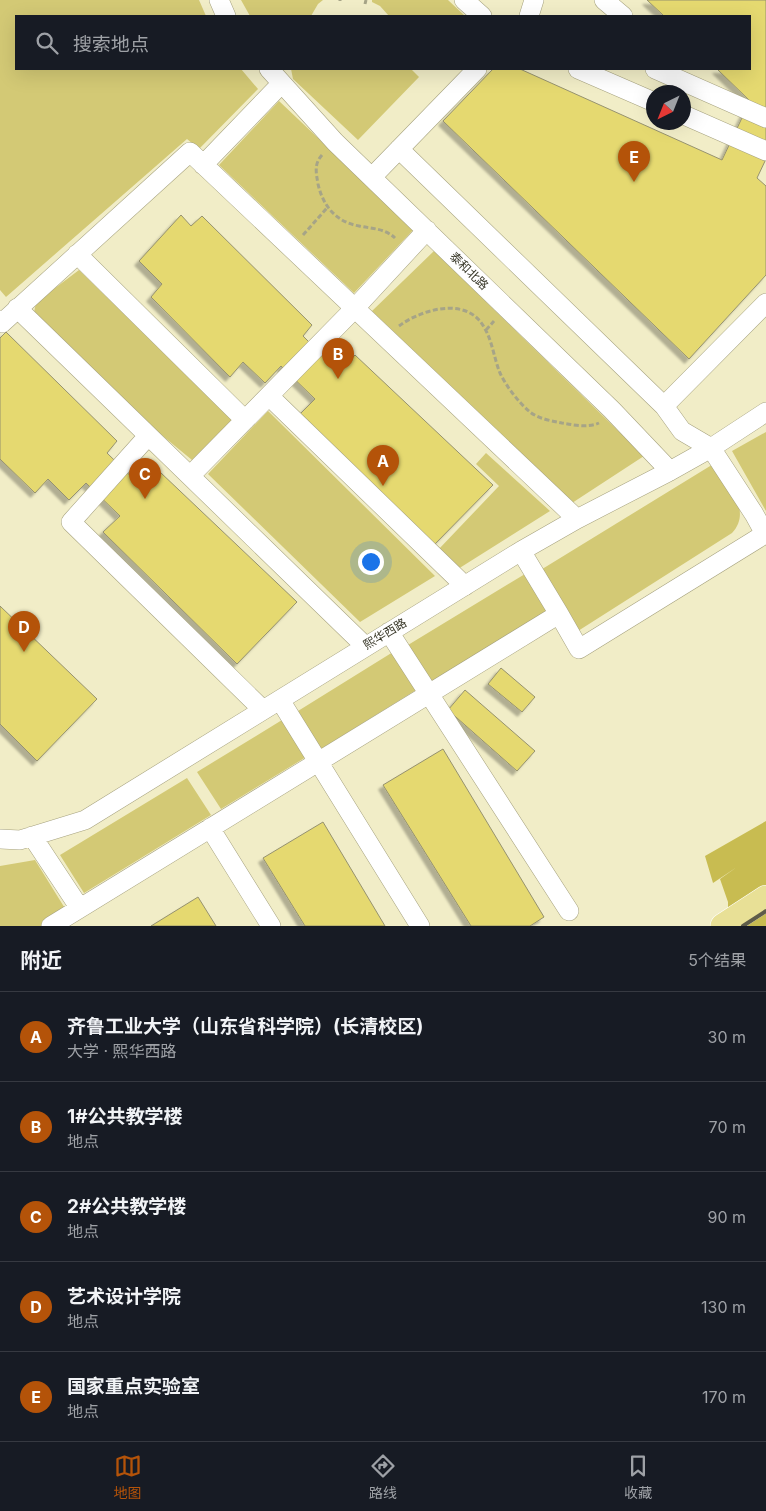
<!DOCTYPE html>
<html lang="zh">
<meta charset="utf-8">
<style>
:root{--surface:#171b24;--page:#242831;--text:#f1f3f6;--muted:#9ea1a6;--line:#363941;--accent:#b45309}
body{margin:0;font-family:Inter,"Noto Sans SC",sans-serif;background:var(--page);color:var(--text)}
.compass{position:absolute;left:646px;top:85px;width:45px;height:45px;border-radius:50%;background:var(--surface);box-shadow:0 5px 20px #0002;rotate:223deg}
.you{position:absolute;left:370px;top:561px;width:18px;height:18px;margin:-12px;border:4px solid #fff;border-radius:50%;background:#1a73e8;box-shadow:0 0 0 8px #1a73e833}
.badge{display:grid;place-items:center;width:32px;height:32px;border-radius:50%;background:var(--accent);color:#fff;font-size:16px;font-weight:700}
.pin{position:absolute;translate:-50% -41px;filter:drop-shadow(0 1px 2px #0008)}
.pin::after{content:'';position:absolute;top:26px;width:18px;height:15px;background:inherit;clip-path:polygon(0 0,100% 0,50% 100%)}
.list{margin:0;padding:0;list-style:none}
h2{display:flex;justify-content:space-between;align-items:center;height:65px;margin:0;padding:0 20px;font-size:21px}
h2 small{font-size:16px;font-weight:400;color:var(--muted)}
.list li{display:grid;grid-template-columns:32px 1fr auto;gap:15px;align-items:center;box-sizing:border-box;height:90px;padding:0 20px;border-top:1px solid var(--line)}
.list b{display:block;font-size:19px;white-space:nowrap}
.list p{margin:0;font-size:16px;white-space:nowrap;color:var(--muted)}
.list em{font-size:16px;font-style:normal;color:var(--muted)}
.icon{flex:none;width:28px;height:28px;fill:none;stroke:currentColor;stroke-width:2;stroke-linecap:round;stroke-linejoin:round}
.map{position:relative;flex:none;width:766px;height:926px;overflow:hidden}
.search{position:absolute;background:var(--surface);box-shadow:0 5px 20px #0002;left:15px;right:15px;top:15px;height:55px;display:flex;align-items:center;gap:12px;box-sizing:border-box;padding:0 18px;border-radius:0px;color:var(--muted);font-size:19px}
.sheet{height:515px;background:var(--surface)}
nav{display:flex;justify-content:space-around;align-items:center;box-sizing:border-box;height:70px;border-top:1px solid var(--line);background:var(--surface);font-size:14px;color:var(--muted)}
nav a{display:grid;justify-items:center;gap:2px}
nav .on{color:var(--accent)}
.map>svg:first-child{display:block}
</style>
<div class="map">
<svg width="766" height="926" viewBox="0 0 766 926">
<defs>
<filter id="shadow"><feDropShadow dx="-4.5" dy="4.5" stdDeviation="1" flood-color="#0004"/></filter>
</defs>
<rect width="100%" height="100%" fill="#f1edc7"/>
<path fill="#d3c975" d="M0,0H199L206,16H16V69H241L258,89L199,149L187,139L6,297L0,290Z
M241,0H323L318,4L311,16H250Z
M372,0H448L465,16H389L380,6L372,2Z
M291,69H411L419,77L358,140L293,79Z
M279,101L414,229L354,293L219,165Z
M434,251L644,456L572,503L372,311Z
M79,270L232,420L192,460L141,418L34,313L35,307L38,301Z
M268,411L435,576L360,622L208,474Z
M766,432V511L732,451Z
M486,453L550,511L458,569L438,550L499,486L476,464Z
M715,463C727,483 753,511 732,533L578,631L539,571Z
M525,574L549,611L431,683L408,645Z
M393,652L416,690L321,749L298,711Z
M282,720L306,757L221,809L197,772Z
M187,778L211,815L84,893L60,855Z
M35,860L66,910L42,926H0V866Z"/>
<path fill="#c8bc51" d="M766,821V926H728V902L720,879L737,867L713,883L705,856Z"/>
<path fill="#e5d96f" stroke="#96926f" filter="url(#shadow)" d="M647,0H766V159L757,178L766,186V275L689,359L443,121L493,69H520L722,160L750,101L717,69H750V16H664Z
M181,215L191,226L202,216L312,325L303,336L339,372L355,355L493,485L433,546L299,415L315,399L281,366L265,383L243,362L230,377L151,297L162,284L139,261Z
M6,332L117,441L107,453L144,489L160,472L297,602L237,664L103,532L120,516L86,483L69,500L48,479L35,493L0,459V338Z
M0,606L97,699L37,761L0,724Z
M501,668L535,697L522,712L488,684Z
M465,690L535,751L517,771L448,710Z
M443,749L544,917L530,926H471L383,785Z
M323,822L385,926H305L263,858Z
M198,897L216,926H151Z"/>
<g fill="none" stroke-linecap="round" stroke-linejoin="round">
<g stroke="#a6a27f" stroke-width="20">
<path id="minor" d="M219,0L226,16
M464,0L482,16
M604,0L623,16
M529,16L534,0
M269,69L335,142L612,410L670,471
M578,69L654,102
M655,69L766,118
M684,115L766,151
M399,149L664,406L682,431L711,448L754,514L765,534L579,649L559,614
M203,165L281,84
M372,177L477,69
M77,254L245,420
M17,308L365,646
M0,320L2,323L190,152L577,519
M269,396L465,586
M664,406L766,303
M148,436L71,522L263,710
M190,476L354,309L427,230
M389,632L569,911
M280,700L420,926
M210,828L271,926
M32,836L79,907
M0,839L20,840L85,820L521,551L577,519L670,471L711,448L766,412
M51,926L559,614L521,551"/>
</g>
<g stroke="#fff" stroke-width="26">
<path id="major" d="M723,926L766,898"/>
</g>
<path stroke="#a6a487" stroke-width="3" stroke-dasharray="5 2.5" stroke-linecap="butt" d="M340,1V0
M365,4L366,0
M322,155C314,164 316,172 318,184C323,206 336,222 359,226C373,229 384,228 395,238
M303,235L327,208
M399,326C419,311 459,298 479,320C492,335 493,356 500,373C506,386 519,403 530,412C539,419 552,421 562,423C574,425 588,428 599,423
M486,330L494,321"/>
<use href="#minor" stroke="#fff" stroke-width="19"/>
<use href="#major" stroke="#e8e096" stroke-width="25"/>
<path stroke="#5e5c49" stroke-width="4" d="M743,926L766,911"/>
</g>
<g text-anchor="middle" stroke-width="4" stroke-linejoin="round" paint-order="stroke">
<g font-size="12" fill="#393829" stroke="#fff">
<text transform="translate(469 271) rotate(44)" y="4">泰和北路</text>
<text transform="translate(385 634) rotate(-31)" y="4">熙华西路</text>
</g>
</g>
</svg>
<svg class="compass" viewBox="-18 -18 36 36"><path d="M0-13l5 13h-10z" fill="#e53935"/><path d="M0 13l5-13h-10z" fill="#9ea1a6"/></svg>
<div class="you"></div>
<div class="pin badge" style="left:383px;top:486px">A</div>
<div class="pin badge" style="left:338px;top:379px">B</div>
<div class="pin badge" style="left:145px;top:499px">C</div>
<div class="pin badge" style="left:24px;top:652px">D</div>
<div class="pin badge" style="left:634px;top:182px">E</div>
<div class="search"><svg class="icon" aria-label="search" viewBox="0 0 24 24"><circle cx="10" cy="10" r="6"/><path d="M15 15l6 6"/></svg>搜索地点</div>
</div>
<section class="sheet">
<h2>附近<small>5个结果</small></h2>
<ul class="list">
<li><span class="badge">A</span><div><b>齐鲁工业大学（山东省科学院）(长清校区)</b><p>大学 · 熙华西路</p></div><em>30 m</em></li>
<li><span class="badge">B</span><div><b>1#公共教学楼</b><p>地点</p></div><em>70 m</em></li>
<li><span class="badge">C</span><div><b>2#公共教学楼</b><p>地点</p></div><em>90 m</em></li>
<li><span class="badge">D</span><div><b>艺术设计学院</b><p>地点</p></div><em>130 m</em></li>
<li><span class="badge">E</span><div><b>国家重点实验室</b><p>地点</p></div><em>170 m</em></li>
</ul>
</section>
<nav>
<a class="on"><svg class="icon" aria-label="map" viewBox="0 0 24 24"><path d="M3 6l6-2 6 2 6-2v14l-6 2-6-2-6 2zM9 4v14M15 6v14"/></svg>地图</a>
<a><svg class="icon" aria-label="directions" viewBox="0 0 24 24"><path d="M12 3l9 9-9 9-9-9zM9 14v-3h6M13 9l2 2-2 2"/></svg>路线</a>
<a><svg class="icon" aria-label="saved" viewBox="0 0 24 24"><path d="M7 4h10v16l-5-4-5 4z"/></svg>收藏</a>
</nav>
